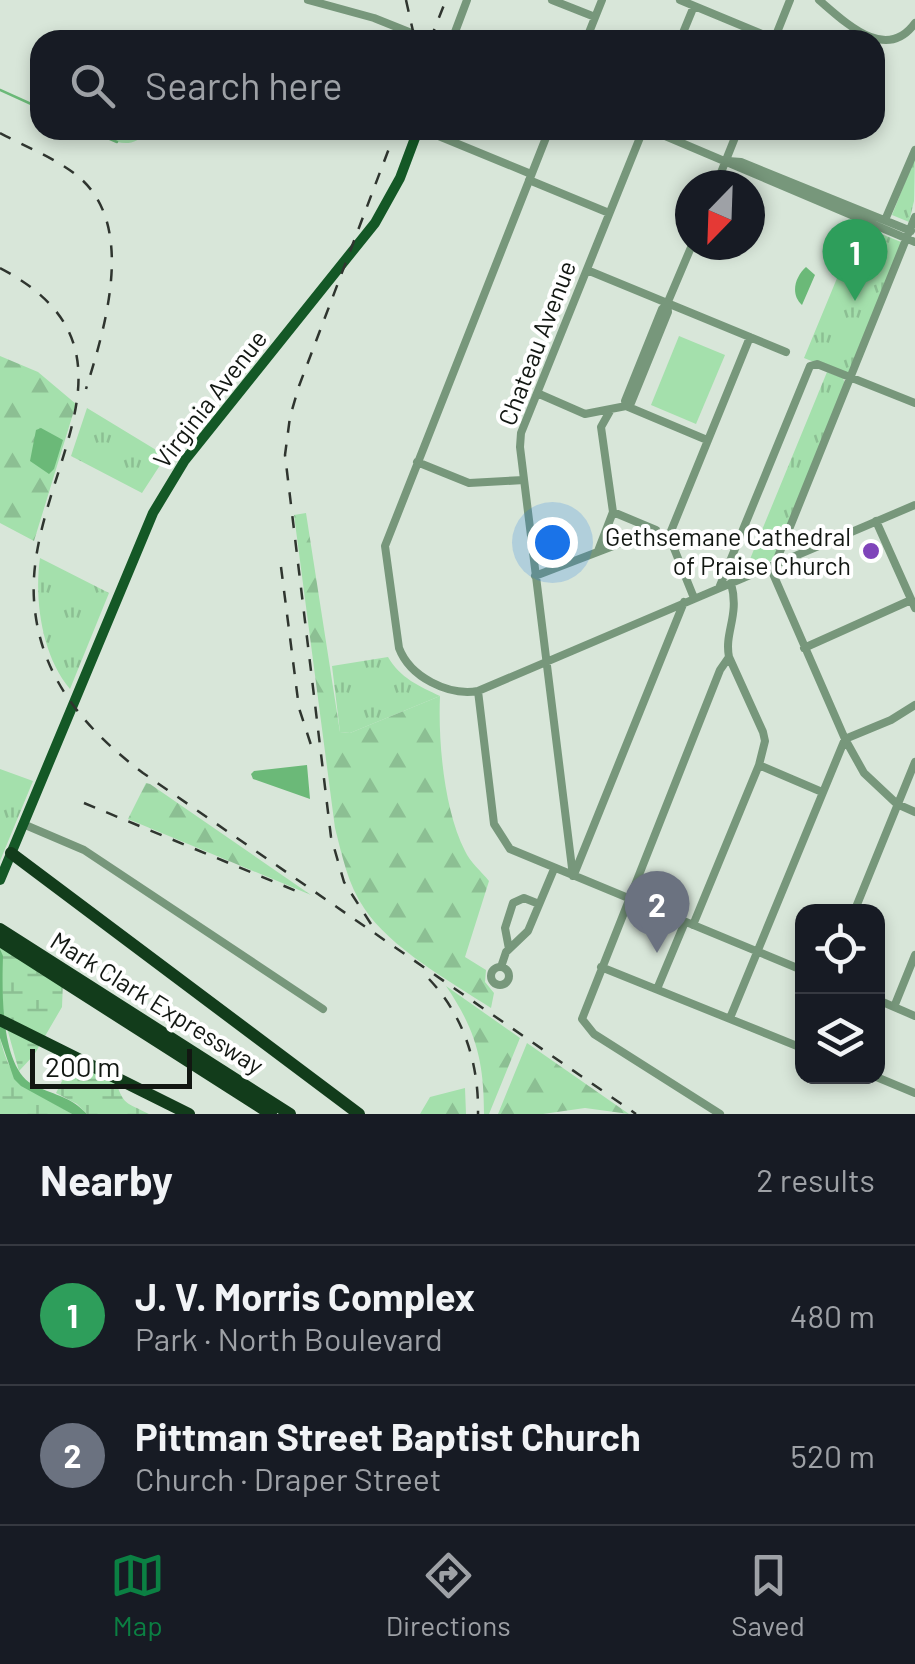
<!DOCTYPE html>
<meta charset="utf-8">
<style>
:root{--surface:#171b24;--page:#242831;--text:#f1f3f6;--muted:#9ea1a6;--line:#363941;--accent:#0b8043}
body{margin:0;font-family:Barlow,sans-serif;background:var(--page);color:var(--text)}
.controls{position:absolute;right:30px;bottom:30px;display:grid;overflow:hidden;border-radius:20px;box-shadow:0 5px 15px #0003}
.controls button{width:90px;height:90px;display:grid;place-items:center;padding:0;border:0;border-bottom:2px solid var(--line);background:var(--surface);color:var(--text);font:50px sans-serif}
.compass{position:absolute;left:675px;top:170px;width:90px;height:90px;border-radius:50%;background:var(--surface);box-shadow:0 5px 15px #0003;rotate:203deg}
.scale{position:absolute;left:30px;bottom:25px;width:162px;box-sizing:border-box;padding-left:10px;border:5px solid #121712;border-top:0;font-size:28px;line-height:35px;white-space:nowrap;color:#121712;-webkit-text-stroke:8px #fff;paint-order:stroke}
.you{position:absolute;left:552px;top:542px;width:35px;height:35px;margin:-25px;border:8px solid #fff;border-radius:50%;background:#1a73e8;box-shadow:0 0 0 15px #1a73e833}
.badge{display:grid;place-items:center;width:65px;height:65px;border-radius:50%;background:var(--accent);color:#fff;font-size:32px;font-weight:700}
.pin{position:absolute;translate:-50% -82px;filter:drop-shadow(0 2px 5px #0008)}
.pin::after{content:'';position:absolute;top:52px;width:35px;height:30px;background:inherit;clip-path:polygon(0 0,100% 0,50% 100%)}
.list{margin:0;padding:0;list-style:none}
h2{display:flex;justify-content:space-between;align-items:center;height:130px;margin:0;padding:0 40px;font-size:42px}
h2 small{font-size:32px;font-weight:400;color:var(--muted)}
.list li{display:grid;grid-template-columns:65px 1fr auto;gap:30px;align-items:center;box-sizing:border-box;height:140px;padding:0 40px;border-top:2px solid var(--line)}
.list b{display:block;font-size:38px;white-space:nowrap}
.list p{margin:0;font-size:32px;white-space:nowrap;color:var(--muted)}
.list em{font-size:32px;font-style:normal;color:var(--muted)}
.icon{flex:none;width:55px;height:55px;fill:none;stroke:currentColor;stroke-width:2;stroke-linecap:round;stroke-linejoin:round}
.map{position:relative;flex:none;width:915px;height:1114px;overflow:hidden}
.search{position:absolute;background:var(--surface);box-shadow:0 5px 15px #0003;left:30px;right:30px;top:30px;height:110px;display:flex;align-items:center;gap:25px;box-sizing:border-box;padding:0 35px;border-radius:30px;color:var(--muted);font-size:38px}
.sheet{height:410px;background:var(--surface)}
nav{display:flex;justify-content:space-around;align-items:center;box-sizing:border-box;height:140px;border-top:2px solid var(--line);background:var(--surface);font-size:28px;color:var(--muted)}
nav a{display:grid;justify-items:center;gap:5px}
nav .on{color:var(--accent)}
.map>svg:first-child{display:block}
</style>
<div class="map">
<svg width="915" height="1114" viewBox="0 0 915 1114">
<defs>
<pattern id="grass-tufts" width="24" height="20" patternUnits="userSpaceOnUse" patternTransform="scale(2.5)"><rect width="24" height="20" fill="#a4e0ac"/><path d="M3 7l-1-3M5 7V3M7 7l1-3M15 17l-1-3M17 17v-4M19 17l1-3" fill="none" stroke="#8cbf93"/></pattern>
<pattern id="forest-firs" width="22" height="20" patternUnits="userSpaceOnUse" patternTransform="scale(2.5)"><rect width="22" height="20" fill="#a4e0ac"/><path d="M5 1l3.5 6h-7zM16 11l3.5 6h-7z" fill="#8cbf93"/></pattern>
<pattern id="wetland-marsh" width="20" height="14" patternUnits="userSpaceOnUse" patternTransform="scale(2.5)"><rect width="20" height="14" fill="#a4e0ac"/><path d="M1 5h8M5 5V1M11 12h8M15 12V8" fill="none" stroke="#8cbf93"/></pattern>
</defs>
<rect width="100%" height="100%" fill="#d8e6d9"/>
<path fill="url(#grass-tufts)" d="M915,157L914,201L909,222L892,215Z
M859,225L906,244L851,377L804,358Z
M827,372L843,378L845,384L773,560L730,580L726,577L731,566L748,564Z
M87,408L166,456L142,493L71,456Z
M40,558L109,593L70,689C42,656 34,600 40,558Z
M388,657C400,678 419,686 440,696L350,733L340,732L332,666Z
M0,769L33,781L0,861Z"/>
<path fill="url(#forest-firs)" d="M0,356L38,372L76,404L34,541L0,523Z
M306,513L340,732L350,733L440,696C438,741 444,810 465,851C470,862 481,871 489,881L465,957L486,970L485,982L494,993L491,1008C451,982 390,948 364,908C348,885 342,855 335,828L294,515Z
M146,783L150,784L311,895L128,819Z
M446,986L520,1038L489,1114H484C484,1061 476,1030 446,986Z
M527,1043L629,1114L585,1108L543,1114H498Z
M465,1088L466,1114H420L430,1097Z"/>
<path fill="url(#wetland-marsh)" d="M89,130H148V131C130,153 111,140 89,130Z
M0,945L63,982L62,1007L34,1055L19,1071L3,1014Z
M0,1038C13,1091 30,1087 72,1114H0Z
M96,1067L115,1078C123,1106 126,1102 149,1114H87L77,1104L56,1093L63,1079Z"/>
<path fill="#a4e0ac" d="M679,336L725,355L696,424L651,405Z"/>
<path fill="#6bb978" d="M806,267L815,275L802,305C790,294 795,277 806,267Z
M41,428L63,440L54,469L49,474L30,461L36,430Z
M307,765L310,799L253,779L251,774L254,771Z
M0,949L3,956C2,988 0,1066 32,1084C52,1095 69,1095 87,1114H72L21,1086L14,1079L0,1038Z"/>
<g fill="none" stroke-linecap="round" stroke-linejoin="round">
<path stroke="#6bb978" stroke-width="2.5" d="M0,90L40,108
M89,130L117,142"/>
<path stroke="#77977b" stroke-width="8" d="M308,0L374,18L429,40
M552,0L595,17
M680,0L774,39
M819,0C846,23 886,63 915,23
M452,40L467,0
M586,40L602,0
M680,40L694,6
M774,40L790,0
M424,130L531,174
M549,130L385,546L399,648C410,677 448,696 478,691L915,505
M651,130L915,242
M728,161L741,162L911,231
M529,180L609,213
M716,185L738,130
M885,220L915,150
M587,270L786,352
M667,304L668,312L631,403L626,406L625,401L662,309L667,304L692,245
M537,393L585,414L626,406L707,440
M417,462L469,483L524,480
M613,512L656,530
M876,521L915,608
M598,551L613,512L601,427L610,411
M775,564L915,217
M770,567L845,739L864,773L897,804L915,812
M535,576L655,530
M719,588L810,366L817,364L915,403
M694,598L669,536L750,337
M804,648L911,600
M478,691L494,824L510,849L802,970
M759,765L822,792
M23,824L84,850L323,1009
M575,872L684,602
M573,876L520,447L521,433L643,130
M854,912L915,762
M693,925L759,765L765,741L763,732L729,657
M509,949L505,928L513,903L524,898L539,904
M501,967L506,952L528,931L554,869
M601,967L802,1048
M491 976a9 9 0 1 1 18 0a9 9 0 1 1-18 0Z
M657,989L685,922
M878,1000L915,1016
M894,1007L915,955
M730,1018L845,739L891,720L915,705
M874,1076L915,1093
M720,1114L594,1034L582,1019L720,670L729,657C724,632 740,616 731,583"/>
<path stroke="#145826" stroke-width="10" d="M0,880L153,513L185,460L375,223L400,178L418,130"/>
<path stroke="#123c1b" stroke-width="12" d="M11,853L359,1114
M0,929L290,1114
M0,941L271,1114
M0,1020L189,1114"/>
<path stroke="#2f352f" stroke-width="2.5" stroke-dasharray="12 12" stroke-linecap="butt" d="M406,0L415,40
M430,40L446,0
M0,133C26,147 58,159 80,178C136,227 105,328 86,389
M0,268C159,351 26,475 34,600C39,677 85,729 143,773L636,1114
M281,567L299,708L311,745
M84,803L301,893
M371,924L344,882L331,837L285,455L290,417L299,386L396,130
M429,979C464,1016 479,1064 478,1114"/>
</g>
<circle fill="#7f44ba" stroke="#fff" stroke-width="4" cx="871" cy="551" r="10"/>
<g text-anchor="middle" stroke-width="8" stroke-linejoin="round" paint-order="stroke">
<g font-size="25" fill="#121712" stroke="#fff">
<text transform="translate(537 343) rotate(-69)" y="9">Chateau Avenue</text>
<text transform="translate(210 399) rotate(-52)" y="9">Virginia Avenue</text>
<text transform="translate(157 1003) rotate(32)" y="9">Mark Clark Expressway</text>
</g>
<g font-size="25" fill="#121712" stroke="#fff" text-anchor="end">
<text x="851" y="546">Gethsemane Cathedral<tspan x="851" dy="29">of Praise Church</tspan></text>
</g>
</g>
</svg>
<div class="controls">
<button><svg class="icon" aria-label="locate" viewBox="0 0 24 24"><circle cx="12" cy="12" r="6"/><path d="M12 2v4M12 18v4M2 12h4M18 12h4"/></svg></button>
<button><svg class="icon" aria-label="layers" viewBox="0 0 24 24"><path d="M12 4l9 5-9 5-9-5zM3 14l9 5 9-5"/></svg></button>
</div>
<svg class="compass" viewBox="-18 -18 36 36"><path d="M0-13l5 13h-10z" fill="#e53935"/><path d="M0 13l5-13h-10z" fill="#9ea1a6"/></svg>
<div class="scale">200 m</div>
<div class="you"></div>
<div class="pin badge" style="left:855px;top:301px;background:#2e9e5b">1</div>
<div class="pin badge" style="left:657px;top:953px;background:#6b7280">2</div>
<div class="search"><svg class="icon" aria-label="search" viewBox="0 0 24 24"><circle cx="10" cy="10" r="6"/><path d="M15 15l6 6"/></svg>Search here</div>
</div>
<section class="sheet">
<h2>Nearby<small>2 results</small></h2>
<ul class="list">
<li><span class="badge" style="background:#2e9e5b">1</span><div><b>J. V. Morris Complex</b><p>Park · North Boulevard</p></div><em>480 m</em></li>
<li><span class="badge" style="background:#6b7280">2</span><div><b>Pittman Street Baptist Church</b><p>Church · Draper Street</p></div><em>520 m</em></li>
</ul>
</section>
<nav>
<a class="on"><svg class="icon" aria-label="map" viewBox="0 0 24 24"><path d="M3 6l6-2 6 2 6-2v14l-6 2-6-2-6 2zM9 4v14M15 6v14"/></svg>Map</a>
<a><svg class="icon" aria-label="directions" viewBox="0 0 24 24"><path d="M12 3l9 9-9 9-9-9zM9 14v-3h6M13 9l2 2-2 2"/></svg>Directions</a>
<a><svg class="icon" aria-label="saved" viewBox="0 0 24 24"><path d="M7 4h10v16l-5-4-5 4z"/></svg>Saved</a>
</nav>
